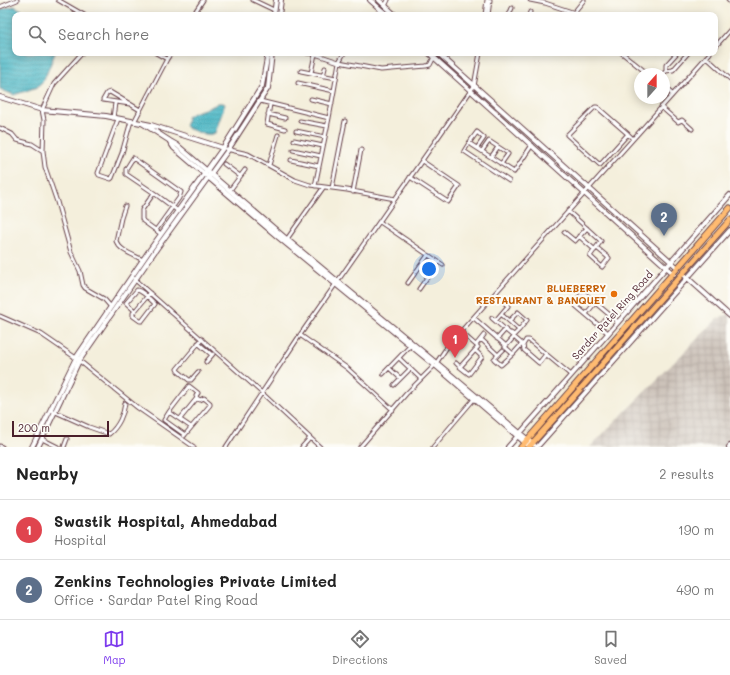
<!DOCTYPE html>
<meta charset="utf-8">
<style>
:root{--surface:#fff;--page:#f2f2f2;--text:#222;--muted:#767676;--line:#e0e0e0;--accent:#7c3aed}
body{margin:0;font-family:Mali,sans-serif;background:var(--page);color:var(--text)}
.compass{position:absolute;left:634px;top:68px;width:36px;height:36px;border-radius:50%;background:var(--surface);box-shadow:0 2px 10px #0003;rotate:21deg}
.scale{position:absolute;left:12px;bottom:10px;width:97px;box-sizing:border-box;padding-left:4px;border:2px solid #4a1f2b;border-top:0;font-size:11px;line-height:14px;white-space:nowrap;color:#4a1f2b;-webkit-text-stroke:3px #fdfcf7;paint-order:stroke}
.you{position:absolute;left:429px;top:269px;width:14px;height:14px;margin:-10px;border:3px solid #fff;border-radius:50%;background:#1a73e8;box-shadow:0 0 0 6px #1a73e833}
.badge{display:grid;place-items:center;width:26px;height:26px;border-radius:50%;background:var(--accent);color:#fff;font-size:13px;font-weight:700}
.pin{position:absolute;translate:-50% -33px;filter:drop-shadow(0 1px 2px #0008)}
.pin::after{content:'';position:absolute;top:21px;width:14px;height:12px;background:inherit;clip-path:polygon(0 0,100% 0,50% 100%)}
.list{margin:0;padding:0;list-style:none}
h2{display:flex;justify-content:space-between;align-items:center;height:52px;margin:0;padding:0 16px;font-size:17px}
h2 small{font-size:13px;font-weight:400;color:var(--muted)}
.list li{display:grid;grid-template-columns:26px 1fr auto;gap:12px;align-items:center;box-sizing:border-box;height:60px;padding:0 16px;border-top:1px solid var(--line)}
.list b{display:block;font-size:15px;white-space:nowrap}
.list p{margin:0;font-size:13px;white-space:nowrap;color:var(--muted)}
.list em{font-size:13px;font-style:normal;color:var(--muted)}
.icon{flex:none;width:22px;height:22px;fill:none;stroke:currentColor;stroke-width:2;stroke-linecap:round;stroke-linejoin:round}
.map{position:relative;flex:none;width:730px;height:447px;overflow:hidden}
.search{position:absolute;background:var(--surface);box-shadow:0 2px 10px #0003;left:12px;right:12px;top:12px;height:44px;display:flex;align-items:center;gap:10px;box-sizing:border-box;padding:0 14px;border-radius:8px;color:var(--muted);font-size:15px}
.sheet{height:172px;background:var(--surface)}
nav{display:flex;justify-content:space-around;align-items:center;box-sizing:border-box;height:56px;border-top:1px solid var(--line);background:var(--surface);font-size:11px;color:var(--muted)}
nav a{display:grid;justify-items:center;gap:2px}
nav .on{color:var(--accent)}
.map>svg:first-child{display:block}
</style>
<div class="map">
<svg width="730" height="447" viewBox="0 0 730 447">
<defs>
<pattern id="industrial-grid" width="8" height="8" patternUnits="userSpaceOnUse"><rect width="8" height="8" fill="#ccc2b9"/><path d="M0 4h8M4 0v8" fill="none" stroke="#b1a69f"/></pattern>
<pattern id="water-rules" width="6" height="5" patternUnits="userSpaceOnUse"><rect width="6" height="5" fill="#4bb8c6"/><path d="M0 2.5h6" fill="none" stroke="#4095a1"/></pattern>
</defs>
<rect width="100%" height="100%" fill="#fdfcf7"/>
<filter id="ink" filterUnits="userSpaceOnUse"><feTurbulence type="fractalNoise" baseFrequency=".025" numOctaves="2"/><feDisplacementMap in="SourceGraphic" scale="8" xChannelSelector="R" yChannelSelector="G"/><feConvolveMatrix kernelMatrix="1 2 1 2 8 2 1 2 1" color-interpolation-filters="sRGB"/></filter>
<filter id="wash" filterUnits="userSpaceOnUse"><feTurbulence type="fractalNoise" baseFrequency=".012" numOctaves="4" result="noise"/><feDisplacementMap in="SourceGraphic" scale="16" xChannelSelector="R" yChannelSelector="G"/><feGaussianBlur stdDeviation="0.9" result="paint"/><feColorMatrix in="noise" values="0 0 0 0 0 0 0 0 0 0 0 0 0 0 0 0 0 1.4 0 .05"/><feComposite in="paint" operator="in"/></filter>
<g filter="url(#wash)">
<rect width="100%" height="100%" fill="#f4efdc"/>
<path fill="url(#industrial-grid)" d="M730,314V447H590L717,319Z"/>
<path fill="url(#water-rules)" stroke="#4a6c78" d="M14,6L31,15H15V53H55L44,80L37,87L14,95L0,89V10Z
M218,103H223L225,104L215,133C208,137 195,131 187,128L185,125L187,122V117C197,109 208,110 218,103Z"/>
</g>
<g filter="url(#ink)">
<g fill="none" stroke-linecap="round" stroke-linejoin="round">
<g stroke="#643e46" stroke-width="5">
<path id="minor" d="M58,0L84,15
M253,0L274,10
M530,0L545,3L575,13
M728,0L730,2
M385,6L388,0
M0,7L17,0
M193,15L203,0
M376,15L381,10
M485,15L487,0
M488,15L490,0
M509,15L512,8
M529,15L530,12
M576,15L575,11L584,0
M715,47L730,30
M307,53L315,54L339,62L344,53
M622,53L648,74
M706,57L730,79
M167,59L171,53
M301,71L336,78
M666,71L673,70L688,53
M311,73L315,54
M663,74L666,71V65L677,53
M323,76L325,68
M298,83L334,91L339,62L381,70L426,66L430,65L434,57
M664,87L672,94
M311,99L332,104
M260,101L329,118L334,91
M130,104L103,100L107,93L110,92L140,110
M270,104L267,124L285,129
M661,107L678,122L682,120L692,129
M268,114L285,118
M113,118L115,103
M118,119L98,173L99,175L111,179L112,178L122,153L131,121
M300,121L327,126
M134,122L167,59L156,53
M0,128L12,134L17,140L32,144L43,151L44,120L42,110L54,84L82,53
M296,131L325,137
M628,134L600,165L567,135L595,107H597L628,134L633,139
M294,140L323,146
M469,143L477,132L484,138L477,148
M226,149L248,154L295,180L310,185L347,190L395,199
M293,150L321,156
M43,151L45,167L57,202L71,252L80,271L83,285L85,288L104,299L111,307
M482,151L489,141L506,152
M491,157L498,147
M291,160L319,166
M224,164L240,176
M501,164L508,154
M269,165L278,135
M410,177L448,202L459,186L422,161
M509,181L464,151L469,143L514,172L532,145
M315,186L329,118
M332,188L345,121
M230,190L245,170
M353,192L361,150
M154,193L178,211
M125,206L121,218L116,241C120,251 134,255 143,260
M568,211L601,241L590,256L602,267L609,258L597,248
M380,222L443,265
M156,230L179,198L181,192L133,158L126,169V174L154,193L142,210V219L143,221L161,234
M564,232L575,241L587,228
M579,236L595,250
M287,239L323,188
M134,279L262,393L320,447
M408,283L428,255
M419,289L438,262
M495,294L508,306L496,320
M135,311L126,303L137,290C143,291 150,299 155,304L142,321H140L133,316V313L135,311L150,293
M501,314L519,330L514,335L511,333
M586,314L595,303
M0,316L41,334L76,358L138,408L194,447
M474,318L506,346L505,347L513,354L522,344L492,318
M509,321L518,312L527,320L519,330
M600,326L610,315
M608,333L576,306L575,302L582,294H585L618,322
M300,335L347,368L393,410
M481,339L498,355L494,359L501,365L511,356
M497,339L505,330
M198,343L212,355
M476,345L484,335
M506,346L514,337
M546,354L539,363L524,350L523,345L526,340H529L571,375
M498,355L503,350
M399,358L421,379
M206,362L213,354
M437,362L447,347L710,53
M456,363L460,367L478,347L461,332
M460,367L469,374L482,357L475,350
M389,368L400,378
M198,372L191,380H189L178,371L177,369L202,339
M383,374L410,346
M394,385L410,369
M51,410L89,427L109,434C118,427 124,414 125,403
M169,412L189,386L198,393L196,396L197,398L180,419
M185,435L164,420L169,412L191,427
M184,436L210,405V403L204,398L200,400L197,398
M42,439L58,447
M0,446L2,447
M64,447L67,439
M226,447L300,335L474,86L480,53
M302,447L310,438
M360,447L406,394L434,366
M433,447L474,399"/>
</g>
<g stroke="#643e46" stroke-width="6">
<path id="tertiary" d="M370,0L387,15
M379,0L395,15
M274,15L276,0
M279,15L281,0
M429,53L674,274
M438,53L678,268
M0,97L42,110L106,116L151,125L223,148
M142,123L170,141L177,145L283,236L435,362
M170,142L174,148L278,237L433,364
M683,274L730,316
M438,364L534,445
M436,366L530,447
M32,447L76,358L149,251L223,148L262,86L268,53
M38,447L79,361L157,248L228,150L268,88L272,53
M508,447L730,195
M537,447L730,230
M729,447L730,446"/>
</g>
<g stroke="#643e46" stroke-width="7">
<path id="trunk" d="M521,447L730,208
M529,447L730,220"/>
</g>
<use href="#minor" stroke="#fff" stroke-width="3"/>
<use href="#tertiary" stroke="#fff" stroke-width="4"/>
<use href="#trunk" stroke="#ffbb71" stroke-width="5"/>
</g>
</g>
<circle fill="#e8710a" stroke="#fdfcf7" stroke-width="1.5" cx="614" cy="294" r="4"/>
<g text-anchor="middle" stroke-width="4" stroke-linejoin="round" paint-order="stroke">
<g font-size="10" font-weight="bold" fill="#c56008" stroke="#fdfcf7" text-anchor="end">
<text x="606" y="292">BLUEBERRY<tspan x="606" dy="12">RESTAURANT &amp; BANQUET</tspan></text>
</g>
<g font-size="10" fill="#4a1f2b" stroke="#fdfcf7">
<text transform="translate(612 315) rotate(-48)" y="4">Sardar Patel Ring Road</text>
</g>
</g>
</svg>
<svg class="compass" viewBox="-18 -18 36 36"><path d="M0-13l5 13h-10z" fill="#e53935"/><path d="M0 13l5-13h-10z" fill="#767676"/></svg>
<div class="scale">200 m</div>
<div class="you"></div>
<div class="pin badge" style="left:455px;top:358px;background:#e0444e">1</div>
<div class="pin badge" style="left:664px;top:236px;background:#5c6f8a">2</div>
<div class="search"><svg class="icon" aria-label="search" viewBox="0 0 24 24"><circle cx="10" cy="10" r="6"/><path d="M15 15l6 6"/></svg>Search here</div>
</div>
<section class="sheet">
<h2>Nearby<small>2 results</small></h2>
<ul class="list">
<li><span class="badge" style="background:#e0444e">1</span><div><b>Swastik Hospital, Ahmedabad</b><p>Hospital</p></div><em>190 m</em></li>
<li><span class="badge" style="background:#5c6f8a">2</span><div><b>Zenkins Technologies Private Limited</b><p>Office · Sardar Patel Ring Road</p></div><em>490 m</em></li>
</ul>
</section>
<nav>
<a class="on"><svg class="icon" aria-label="map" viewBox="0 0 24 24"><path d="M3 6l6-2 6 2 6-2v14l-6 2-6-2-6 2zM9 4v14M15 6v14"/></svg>Map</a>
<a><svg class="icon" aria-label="directions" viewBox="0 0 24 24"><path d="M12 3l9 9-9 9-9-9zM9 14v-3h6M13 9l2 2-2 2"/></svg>Directions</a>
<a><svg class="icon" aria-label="saved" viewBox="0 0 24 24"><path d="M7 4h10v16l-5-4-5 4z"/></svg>Saved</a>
</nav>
